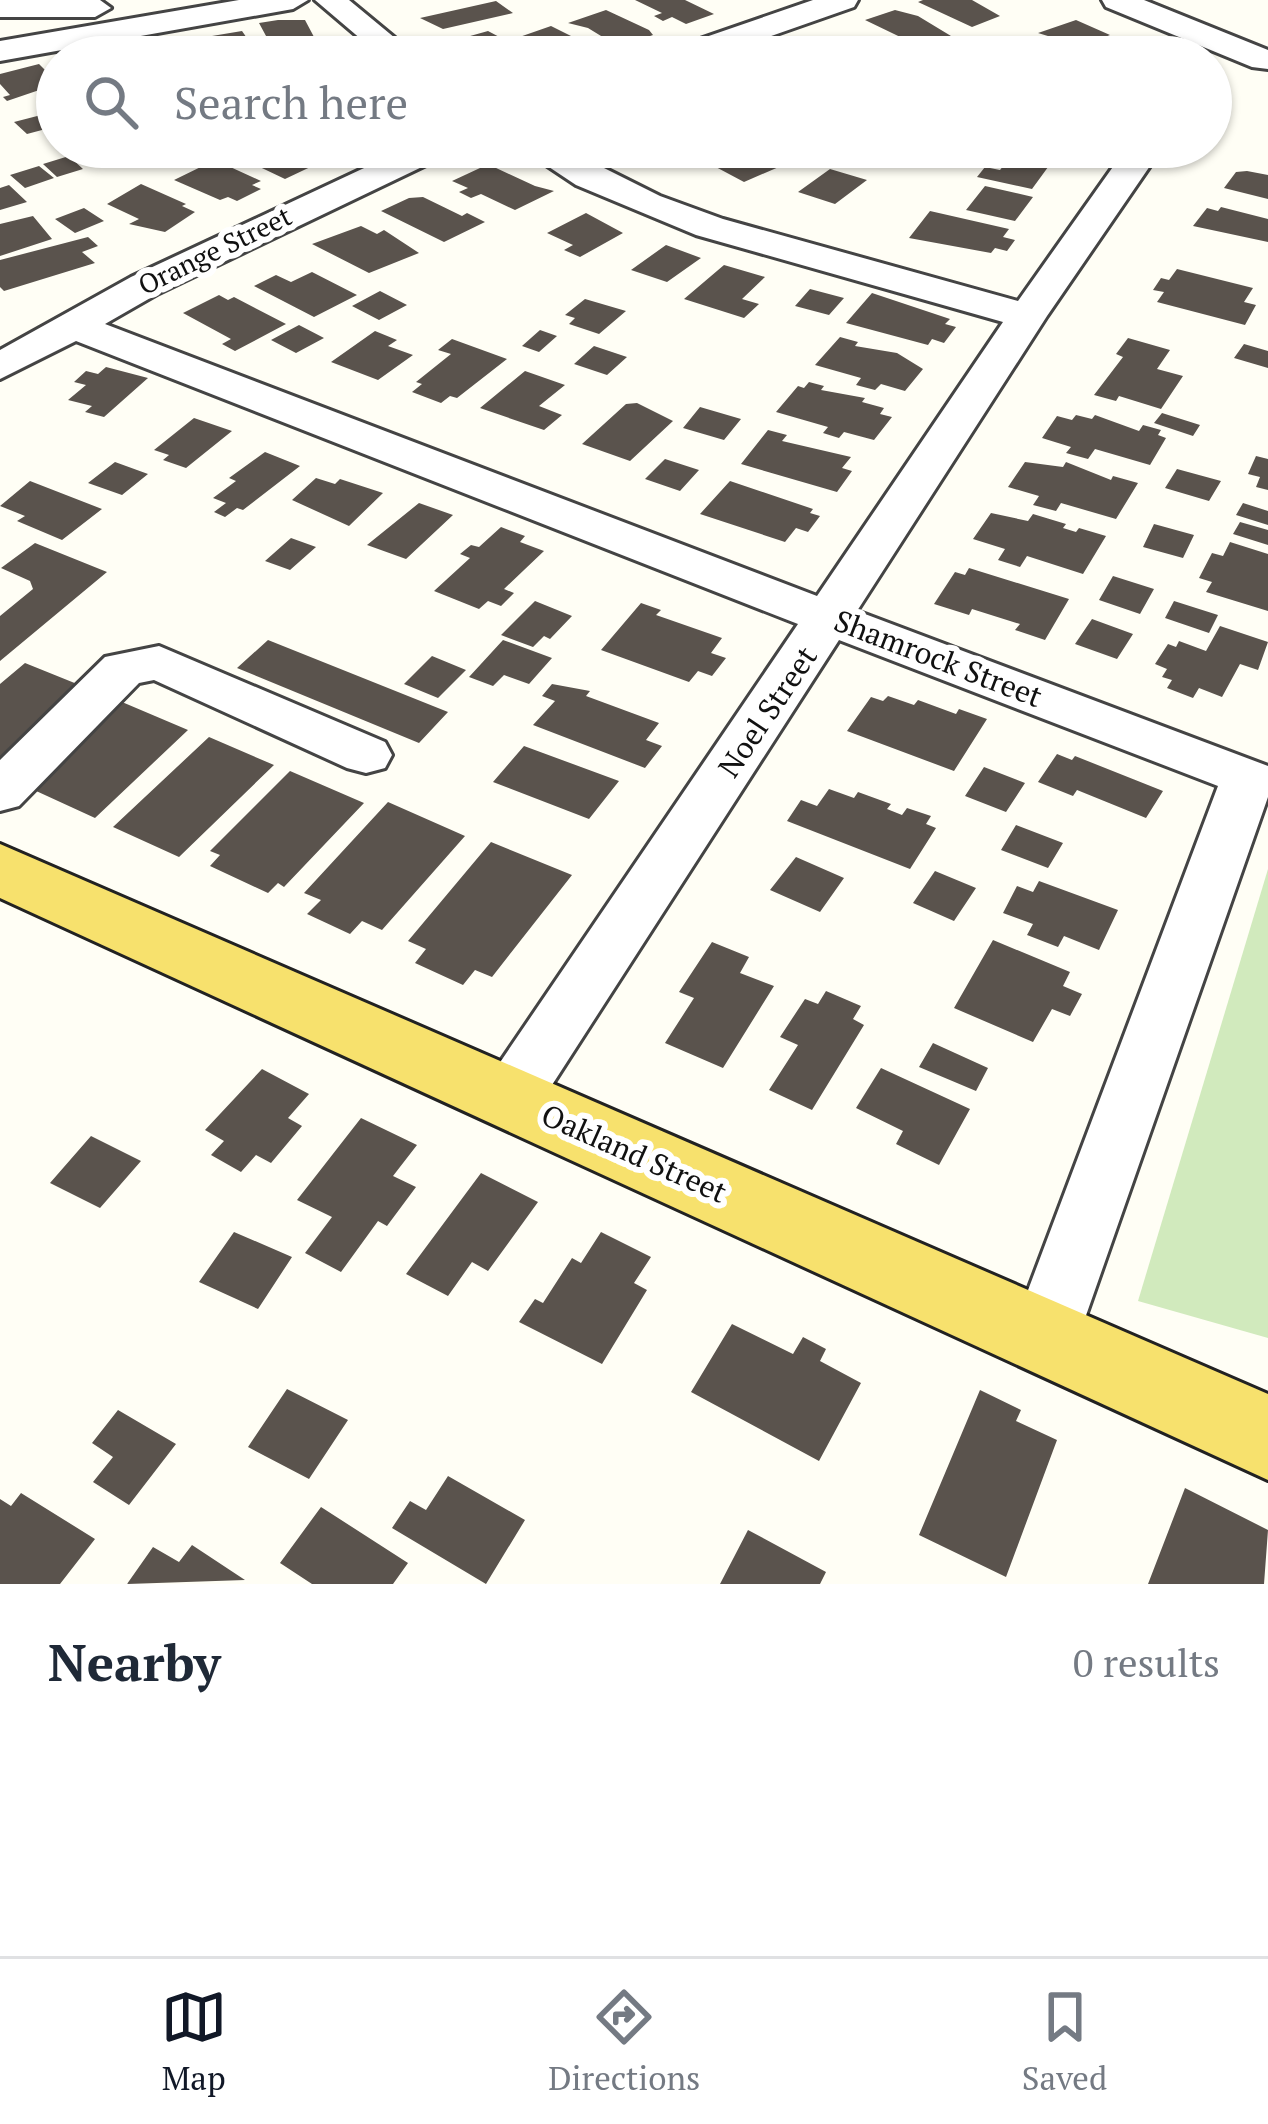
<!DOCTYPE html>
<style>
:root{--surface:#fff;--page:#f2f2f3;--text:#1f2937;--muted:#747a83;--line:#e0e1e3;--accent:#111827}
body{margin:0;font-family:"PT Serif",serif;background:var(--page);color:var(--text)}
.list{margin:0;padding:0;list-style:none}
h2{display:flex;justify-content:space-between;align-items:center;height:156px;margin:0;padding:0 48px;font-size:51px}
h2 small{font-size:39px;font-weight:400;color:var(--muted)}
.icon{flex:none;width:66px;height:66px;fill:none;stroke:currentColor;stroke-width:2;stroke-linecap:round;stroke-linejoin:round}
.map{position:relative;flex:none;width:1268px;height:1584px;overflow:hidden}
.search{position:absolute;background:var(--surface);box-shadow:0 3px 9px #0004;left:36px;right:36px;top:36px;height:132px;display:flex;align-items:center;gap:30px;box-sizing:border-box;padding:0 42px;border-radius:66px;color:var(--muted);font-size:45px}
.sheet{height:372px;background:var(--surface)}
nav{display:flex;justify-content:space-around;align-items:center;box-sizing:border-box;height:168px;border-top:3px solid var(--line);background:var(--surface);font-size:33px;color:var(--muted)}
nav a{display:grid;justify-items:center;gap:6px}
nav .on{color:var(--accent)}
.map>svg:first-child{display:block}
</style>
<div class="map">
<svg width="1268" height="1584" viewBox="0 0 1268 1584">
<rect width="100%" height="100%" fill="#fffef5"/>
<path fill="#d1eabd" d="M1268,869V1338L1138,1301Z"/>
<path fill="#5a534d" d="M635,0H685L714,14L686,24L672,17L663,21L654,16L662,13Z
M923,0H972L1000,16L972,27L918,2Z
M496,1L513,13L443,29L420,18Z
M606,10L649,30L653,35L619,47L588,28L568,23Z
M895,10L918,16L951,36L921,47L865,20Z
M278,20H305L314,37L272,47L259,23Z
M1076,20L1110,35L1105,37L1119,43L1097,51L1038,33Z
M551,26L595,48L600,53L555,57L508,41Z
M242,31L256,51L204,55L194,39Z
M488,31L505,40L480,48L463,38Z
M151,41L154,45L173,41L186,57H127L120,48Z
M39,64L55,80L49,82L54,85L7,101L3,97L10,95L0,84V74Z
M45,114L57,126L27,134L14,122Z
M261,147H293L323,161L285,179L239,157Z
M757,147L788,163L744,182L714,166Z
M1012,155L1051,163L1032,189L977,177L985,167L1000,170Z
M69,156L83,169L57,177L43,164Z
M215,160L261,181L252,185L261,189L237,201L228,197L220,200L174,180Z
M39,166L54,178L25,188L10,175Z
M494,167L535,186L554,191L515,210L481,194L471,198L459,192L468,188L452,181L480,168Z
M830,169L867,180L835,204L798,192Z
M1247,171L1268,175V199L1224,188L1236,172Z
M141,184L186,204L182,206L195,212L165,232L129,224L139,219L107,204Z
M9,185L27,202L0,210V188Z
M985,186L1033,197L1015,221L966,210Z
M423,197L462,216L467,213L485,222L444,242L381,211L409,198Z
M1221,207L1268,219V242L1193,226L1207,208L1218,211Z
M84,208L104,221L75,233L55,219Z
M930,211L1009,229L1003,237L1015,240L1007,251L995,248L991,253L909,238Z
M586,213L623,233L580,257L564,250L573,245L547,233Z
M33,216L52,239L0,256V224Z
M361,226L377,234L384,230L419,253L369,273L312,244Z
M88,237L98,246L82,252L95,263L4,291L0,287V260Z
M666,245L701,258L667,282L631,270Z
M724,265L765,277L742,299L759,304L744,318L684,299Z
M1177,269L1253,288L1244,302L1256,305L1245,325L1157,302L1164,292L1153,290L1161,278L1169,280Z
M312,272L357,295L314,317L254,286L276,275L291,282Z
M810,289L844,298L829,315L795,306Z
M380,291L407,305L379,320L352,306Z
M872,293L950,319L945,324L956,327L944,343L932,339L928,345L846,323Z
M219,295L228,300L234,297L286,324L235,351L222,344L231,339L183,313Z
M585,299L626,311L599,334L569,324L575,318L565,315Z
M299,325L324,338L296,353L271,340Z
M540,330L557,336L539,352L522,346Z
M375,331L397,340L388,346L413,355L378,380L331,362Z
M840,337L858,342L855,346L897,353L923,369L905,391L881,384L875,390L856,385L861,378L815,365Z
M1128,338L1170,350L1157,369L1183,376L1161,409L1119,396L1116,401L1094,395L1123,357L1116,354Z
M452,339L507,359L457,398L450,396L441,403L412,392L422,384L416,382L451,354L438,350Z
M1244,344L1268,351V368L1234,358Z
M594,346L627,357L607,375L574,364Z
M106,367L148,378L104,417L85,412L92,406L68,400L86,385L74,382L86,371L98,374Z
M525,371L565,385L539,406L562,415L544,430L480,408Z
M809,382L824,386L821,390L865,398L862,402L884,408L880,414L892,417L874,440L844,432L839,438L823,433L828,427L776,412L798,386L804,388Z
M637,403L673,421L630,461L582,444L626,404Z
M700,407L741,419L724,440L683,428Z
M1162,413L1200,425L1193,436L1154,423Z
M1076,415L1092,419L1095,415L1139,431L1143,425L1161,430L1158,435L1166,438L1150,465L1095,449L1088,459L1066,453L1071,447L1042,438L1057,416L1072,420Z
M194,418L232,431L186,468L163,460L169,455L154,450Z
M768,430L787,435L782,441L851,457L842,468L852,471L837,492L741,464Z
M265,452L300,466L243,510L237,508L225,517L214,512L226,503L213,498L236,481L229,478Z
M1256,456L1268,459V490L1256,487L1260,477L1248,474Z
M665,459L699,470L680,491L645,479Z
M115,462L148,474L122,495L88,483Z
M1025,462L1063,467L1066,462L1111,480L1113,476L1138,483L1116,519L1061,503L1056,511L1033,505L1039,496L1008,487Z
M1177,469L1221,481L1209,501L1165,488Z
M316,478L335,484L340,479L383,493L349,526L292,500Z
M30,481L102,509L62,540L17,521L25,516L0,506Z
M730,481L813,509L810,513L820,516L808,532L796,528L785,542L700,514Z
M419,503L453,515L406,559L367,545Z
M1243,503L1268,511V525L1236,515Z
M991,513L1028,521L1033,514L1066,524L1063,528L1076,532L1079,528L1106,536L1083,574L1027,556L1020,567L998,560L1005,549L973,539Z
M1240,522L1268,530V545L1233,534Z
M1154,524L1194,535L1183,558L1143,547Z
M501,527L525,536L520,542L544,551L504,589L514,593L501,606L488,601L479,609L434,591L470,558L460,554L471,545L479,547Z
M291,538L316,547L290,570L265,561Z
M1230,542L1268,554V611L1206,592L1212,582L1199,578L1212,553L1223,556Z
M35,543L107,572L0,661V616L33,589L30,581L1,568Z
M969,568L1069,599L1045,640L1015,630L1020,624L972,609L969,615L934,604L955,572L965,575Z
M1113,576L1154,589L1140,614L1099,600Z
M535,601L572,616L550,639L544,636L533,647L501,635Z
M1174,601L1218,615L1209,633L1165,618Z
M641,603L661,610L656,615L722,638L711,653L726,658L712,676L698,671L689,682L601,650Z
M1092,619L1133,634L1117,659L1075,644Z
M1220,626L1268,642L1258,670L1240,664L1222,697L1199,688L1193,698L1167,688L1172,680L1162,677L1167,669L1155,664L1168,644L1176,647L1179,641L1206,651Z
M268,640L448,712L419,743L237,668Z
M503,640L552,658L529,684L504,675L493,686L469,677Z
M432,656L466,670L438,698L404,684Z
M25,663L82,686L0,758V684Z
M552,684L590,691L586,696L659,723L646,740L662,746L645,768L533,725L555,701L542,696Z
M888,696L914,705L918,700L956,714L959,709L987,719L954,771L847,731L871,697L883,701Z
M122,702L188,730L95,818L34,790L45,780L38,777Z
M209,737L274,765L179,857L113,827Z
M524,746L619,781L589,819L493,782Z
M1057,754L1072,760L1075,756L1163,791L1146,818L1077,790L1073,796L1038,782Z
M984,767L1025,783L1006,812L965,796Z
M290,771L364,803L284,887L278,883L268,893L210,866L220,855L210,851Z
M829,789L854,798L858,792L891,804L887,809L902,815L907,808L931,816L926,824L936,828L910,869L787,821L801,800L817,806Z
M388,802L465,836L382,930L362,921L350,934L307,914L321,900L304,893Z
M1016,825L1063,843L1048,868L1001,850Z
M491,842L572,875L492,977L475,970L463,985L415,963L426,949L408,941Z
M796,857L844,878L820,912L770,890Z
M935,871L976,888L954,921L913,903Z
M1039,881L1118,910L1099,950L1064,936L1058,947L1027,935L1033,924L1003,913L1017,886L1033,892Z
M993,940L1070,972L1063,986L1082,994L1070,1016L1052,1009L1033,1042L954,1008Z
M712,942L749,957L740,973L774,986L723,1068L665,1043L694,998L679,992Z
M826,991L861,1006L853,1019L864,1025L812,1110L769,1090L798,1045L780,1037L805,999L818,1004Z
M933,1043L988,1068L976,1091L919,1067Z
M881,1068L970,1109L939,1165L896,1144L903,1131L856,1108Z
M262,1069L309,1094L288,1118L302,1126L271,1163L256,1155L241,1172L211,1155L224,1141L205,1130Z
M361,1118L417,1145L393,1176L416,1187L387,1226L378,1221L341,1272L305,1253L332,1217L297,1200Z
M91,1136L141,1161L100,1208L50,1183Z
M481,1173L538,1202L488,1271L472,1262L448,1296L406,1274Z
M234,1232L292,1257L258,1309L199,1282Z
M601,1232L651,1257L634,1283L647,1290L602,1364L519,1322L535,1299L543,1303L572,1258L581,1263Z
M732,1324L793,1354L803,1337L826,1349L820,1361L861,1383L819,1461L691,1392Z
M287,1389L348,1420L309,1479L248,1447Z
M980,1390L1021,1410L1016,1421L1057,1440L1006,1577L919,1535Z
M118,1410L176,1444L129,1505L93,1482L113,1457L92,1443Z
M448,1476L525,1520L486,1584L392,1528L410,1501L426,1510Z
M1185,1488L1268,1530L1264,1584H1148Z
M21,1493L95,1539L60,1584H0V1499L11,1506Z
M321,1507L408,1563L393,1584H312L280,1563Z
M748,1530L826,1572L820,1584H720Z
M192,1545L245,1580L127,1584L153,1547L179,1562Z"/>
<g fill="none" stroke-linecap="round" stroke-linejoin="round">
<g stroke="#444" stroke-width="6">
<path id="minor" d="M0,0H100L111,8L95,17H0Z
M239,0H308L293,9L0,61V41Z
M315,0H349L418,57H382Z
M813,0H858L854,7L711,57H664L668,50Z
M1102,0H1144L1268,50V69L1252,67L1106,7Z
M409,147H455L449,154L159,293L105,324L817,596L1003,322L696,235L576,185L519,147H562L660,196L723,219L1018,301L1127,147H1163L1047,316L857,611L1268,766V797L1070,1361L1045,1370L1020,1361L1010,1338L1218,786L839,640L532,1116L510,1124L488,1116L479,1098L488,1080L798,624L76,341L0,379V350L131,277Z
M159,646L385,742L392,755L385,768L366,773L347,768L154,680L139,683L19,806L0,811V760L105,657Z"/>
</g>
<g stroke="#222" stroke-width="6">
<path id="major" d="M0,844L1268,1394V1480L0,898Z"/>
</g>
<use href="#minor" fill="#fff" fill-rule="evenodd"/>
<use href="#major" fill="#f7e16d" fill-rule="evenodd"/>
</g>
<g text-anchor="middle" stroke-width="12" stroke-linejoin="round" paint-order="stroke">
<g font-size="27" fill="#111" stroke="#fff">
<text transform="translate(215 251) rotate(-26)" y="9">Orange Street</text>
</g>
<g font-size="30" fill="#111" stroke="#fff">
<text transform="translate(938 659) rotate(21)" y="10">Shamrock Street</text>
<text transform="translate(768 712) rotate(-56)" y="10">Noel Street</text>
<text transform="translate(634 1154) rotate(24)" y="10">Oakland Street</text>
</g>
</g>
</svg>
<div class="search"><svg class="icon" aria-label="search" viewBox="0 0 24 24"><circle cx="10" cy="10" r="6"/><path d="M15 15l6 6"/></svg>Search here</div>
</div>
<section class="sheet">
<h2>Nearby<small>0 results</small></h2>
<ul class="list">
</ul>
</section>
<nav>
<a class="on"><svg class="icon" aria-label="map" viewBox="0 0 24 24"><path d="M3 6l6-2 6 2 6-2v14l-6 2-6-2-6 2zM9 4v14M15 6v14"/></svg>Map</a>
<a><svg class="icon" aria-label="directions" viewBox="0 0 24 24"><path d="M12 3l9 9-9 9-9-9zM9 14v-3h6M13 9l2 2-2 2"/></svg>Directions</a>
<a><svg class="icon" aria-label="saved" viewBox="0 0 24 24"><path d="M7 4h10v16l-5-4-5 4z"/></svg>Saved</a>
</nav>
